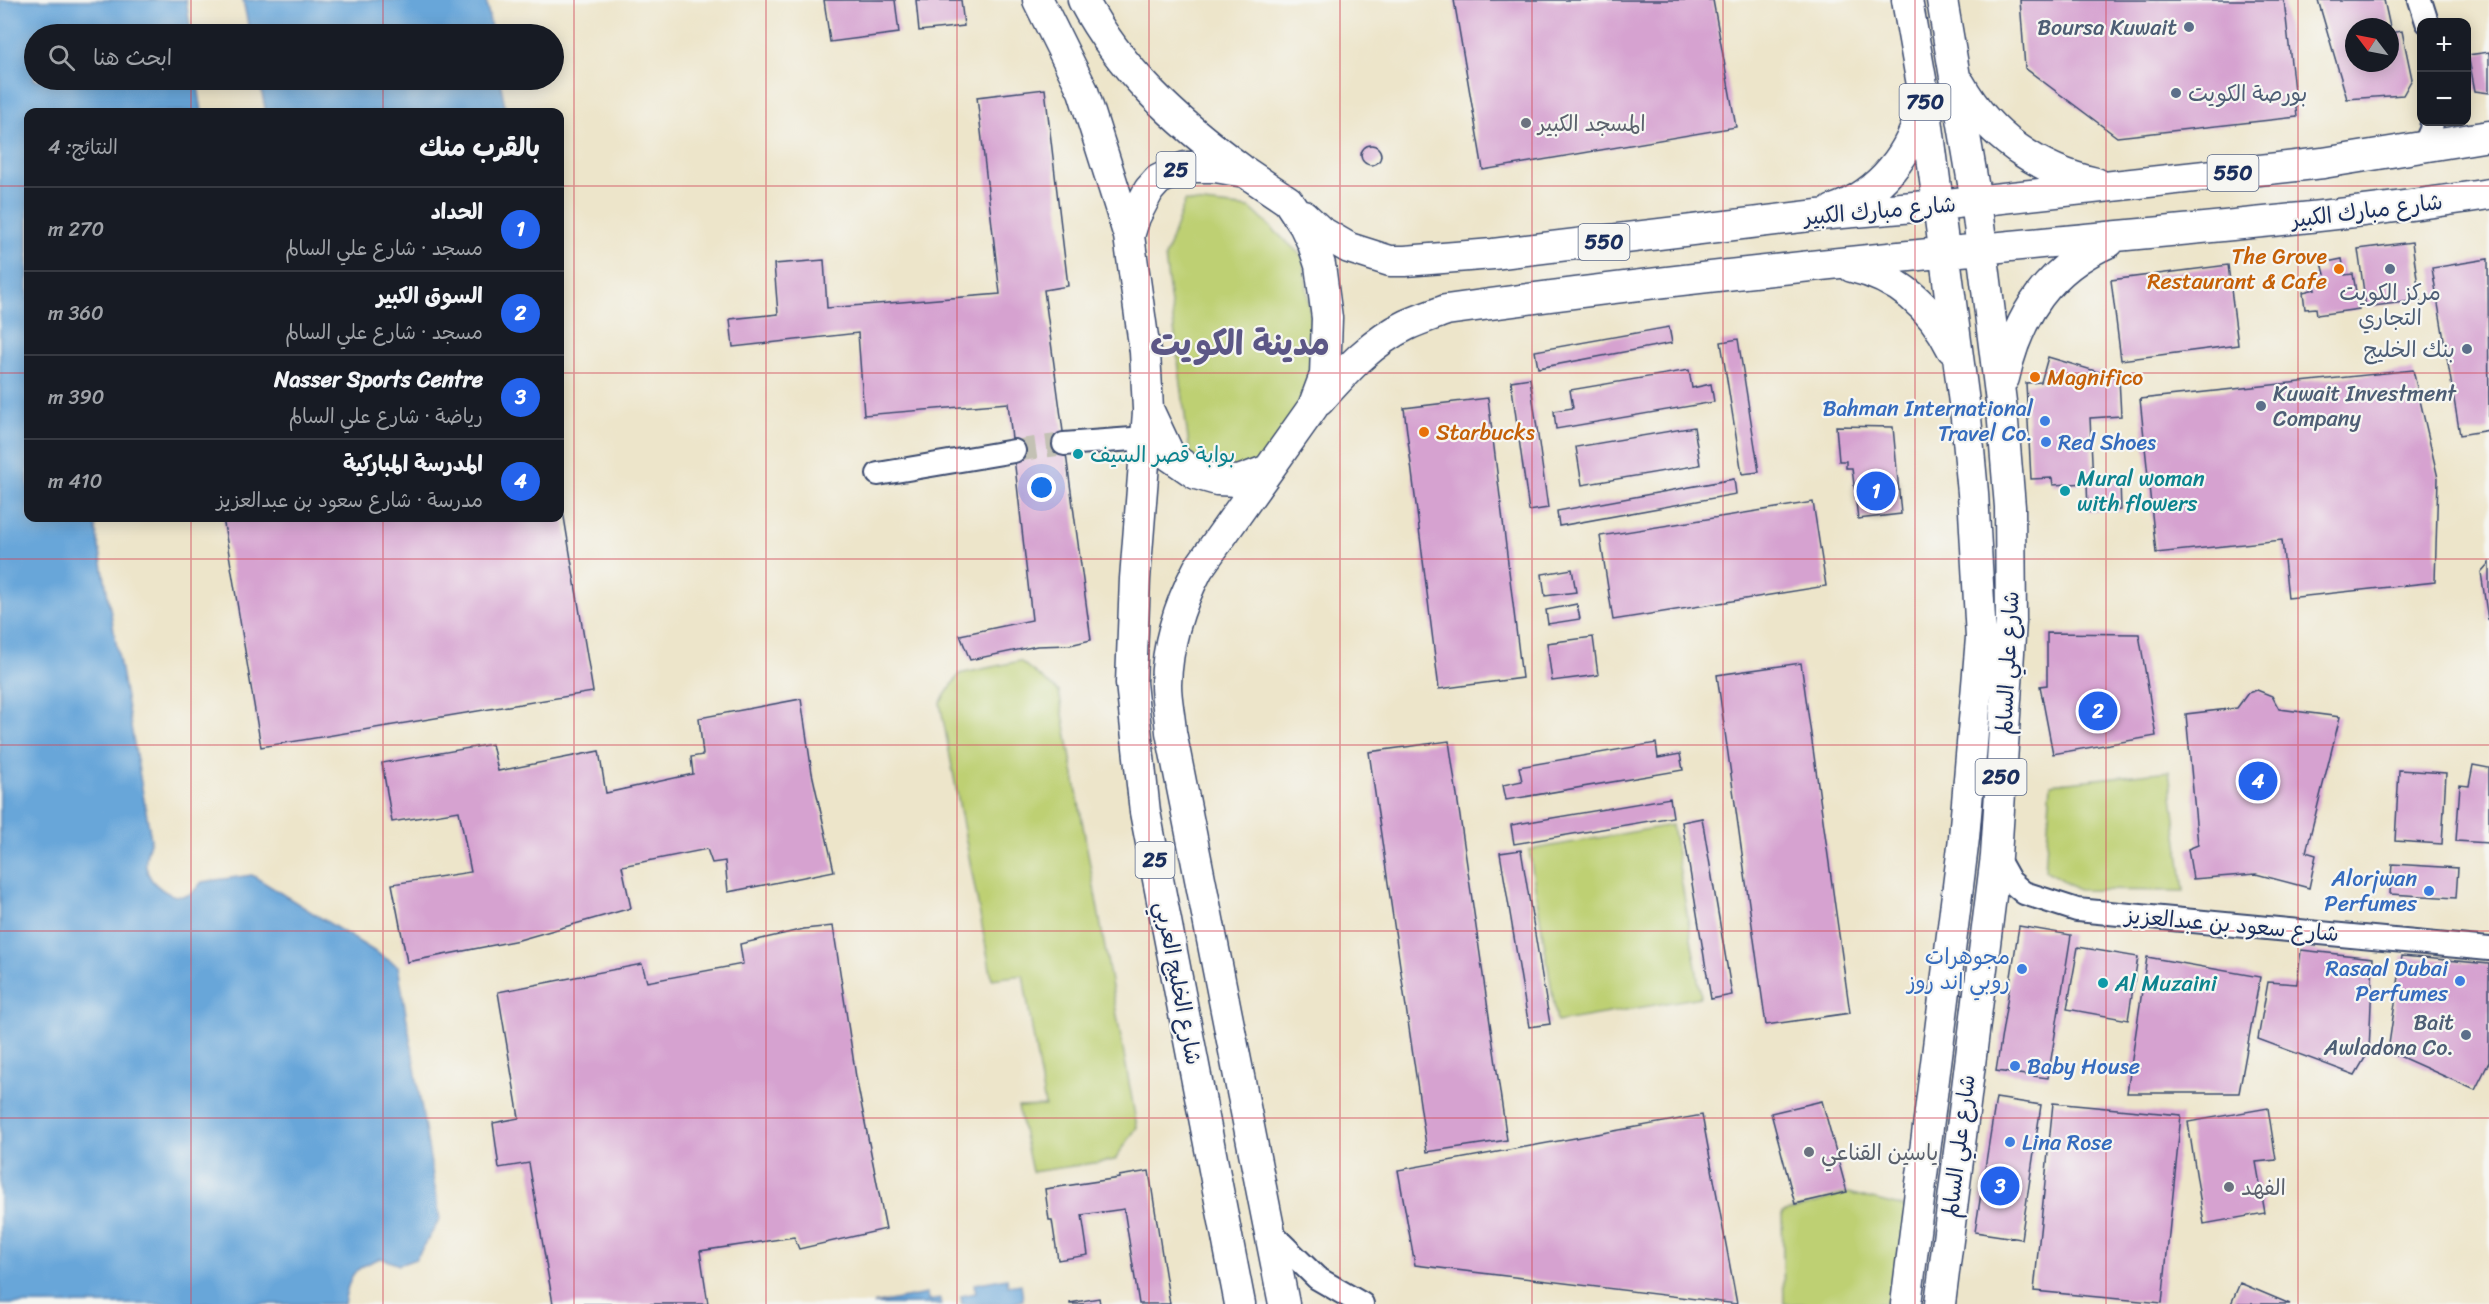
<!DOCTYPE html>
<html lang="ar">
<meta charset="utf-8">
<style>
:root{--surface:#171b24;--page:#242831;--text:#f1f3f6;--muted:#9ea1a6;--line:#363941;--accent:#2563eb}
body{margin:0;font-family:Sriracha,"Playpen Sans Arabic",sans-serif;background:var(--page);color:var(--text);direction:rtl}
.controls{position:absolute;right:18px;top:18px;display:grid;overflow:hidden;border-radius:12px;box-shadow:0 3px 15px #0003}
.controls button{width:54px;height:54px;display:grid;place-items:center;padding:0;border:0;border-bottom:2px solid var(--line);background:var(--surface);color:var(--text);font:30px sans-serif}
.compass{position:absolute;left:2345px;top:18px;width:54px;height:54px;border-radius:50%;background:var(--surface);box-shadow:0 3px 15px #0003;rotate:302deg}
.you{position:absolute;left:1042px;top:488px;width:21px;height:21px;margin:-15px;border:4px solid #fff;border-radius:50%;background:#1a73e8;box-shadow:0 0 0 9px #1a73e833}
.badge{display:grid;place-items:center;width:39px;height:39px;border-radius:50%;background:var(--accent);color:#fff;font-size:20px;font-weight:700}
.pin{position:absolute;translate:-50% -50%;border:3px solid #fff;box-shadow:0 2px 6px #0006}
.list{margin:0;padding:0;list-style:none}
h2{display:flex;justify-content:space-between;align-items:center;height:78px;margin:0;padding:0 24px;font-size:26px}
h2 small{font-size:20px;font-weight:400;color:var(--muted)}
.list li{display:grid;grid-template-columns:39px 1fr auto;gap:18px;align-items:center;box-sizing:border-box;height:84px;padding:0 24px;border-top:2px solid var(--line)}
.list b{display:block;font-size:22px;white-space:nowrap}
.list p{margin:0;font-size:20px;white-space:nowrap;color:var(--muted)}
.list em{font-size:20px;font-style:normal;color:var(--muted)}
.icon{flex:none;width:33px;height:33px;fill:none;stroke:currentColor;stroke-width:2;stroke-linecap:round;stroke-linejoin:round}
.map{position:relative;flex:none;width:2489px;height:1304px;overflow:hidden;direction:ltr}
.search{position:absolute;background:var(--surface);box-shadow:0 3px 15px #0003;left:24px;top:24px;width:540px;height:66px;display:flex;align-items:center;gap:15px;box-sizing:border-box;padding:0 21px;border-radius:33px;color:var(--muted);font-size:22px}
.panel{position:absolute;background:var(--surface);box-shadow:0 3px 15px #0003;left:24px;top:108px;width:540px;height:414px;border-radius:12px;direction:rtl}
.map>svg:first-child{display:block}
</style>
<div class="map">
<svg width="2489" height="1304" viewBox="0 0 2489 1304">
<rect width="100%" height="100%" fill="#f6f6f2"/>
<filter id="ink" filterUnits="userSpaceOnUse"><feTurbulence type="fractalNoise" baseFrequency=".0167" numOctaves="2"/><feDisplacementMap in="SourceGraphic" scale="12" xChannelSelector="R" yChannelSelector="G"/><feConvolveMatrix kernelMatrix="1 2 1 2 8 2 1 2 1" color-interpolation-filters="sRGB"/></filter>
<filter id="wash" filterUnits="userSpaceOnUse"><feTurbulence type="fractalNoise" baseFrequency=".008" numOctaves="4" result="noise"/><feDisplacementMap in="SourceGraphic" scale="24" xChannelSelector="R" yChannelSelector="G"/><feGaussianBlur stdDeviation="1.35" result="paint"/><feColorMatrix in="noise" values="0 0 0 0 0 0 0 0 0 0 0 0 0 0 0 0 0 1.4 0 .05"/><feComposite in="paint" operator="in"/></filter>
<g filter="url(#wash)">
<rect width="100%" height="100%" fill="#ede5ca"/>
<path fill="#bed073" stroke="#6c8068" stroke-width="1.5" d="M1185,201L1250,208L1303,257L1312,329L1311,406L1267,467L1224,474L1191,463L1165,257Z
M1020,661L1059,692L1137,1127L1115,1160L1032,1172L1018,1107L1045,1106L1023,975L992,979L940,703L959,674Z
M2169,771L2184,891L2078,890L2045,870L2051,784Z
M1672,825L1701,997L1557,1022L1529,850Z
M1848,1193L1908,1208L1900,1264L1889,1301L1886,1304H1784L1782,1213Z"/>
<path fill="#67a6d9" stroke="#416a9c" stroke-width="1.5" d="M0,0H186L191,34H34V80H197L202,112H28V518H94L151,839C149,847 144,858 146,867C149,884 172,901 188,895C194,893 198,886 202,882L252,875L398,966L440,1219L416,1259L399,1265L381,1258C353,1268 349,1274 344,1304H0Z
M243,0H486L492,34H250Z
M259,80H500L506,112H266Z
M1007,1278L1008,1286L1021,1284L1023,1300L1011,1304H962L961,1296L976,1293L974,1284Z
M927,1294L928,1301L940,1299L941,1304H873Z"/>
<g id="blocks">
<path fill="#d6a2d0" d="M824,0H895L899,33L830,42Z
M916,0H961L964,26L919,31Z
M1454,0H1713L1736,127L1483,170Z
M2020,0H2284L2297,117L2117,137L2025,68Z
M2318,0H2384L2390,27H2354V63H2390V33L2402,31L2412,79L2403,95L2347,99Z
M2489,52V93L2475,91L2468,55Z
M1045,89L1068,286L1044,290L1091,640L1070,645L1037,646L970,660L960,635L1032,620L1008,403L864,415L858,333L733,347L730,319L778,314L774,264L824,260L827,308L1000,294L977,97Z
M1361 155a10 10 0 1 1 20 0a10 10 0 1 1-20 0Z
M2412,242L2420,300L2366,307L2358,249Z
M2342,259L2345,275L2353,274L2359,309L2317,315L2316,308L2305,309L2303,292L2315,289L2310,283L2315,275L2322,272L2325,274L2322,263Z
M2488,259L2489,430L2460,435L2432,268Z
M2228,265L2238,345L2121,360L2111,280Z
M1669,327L1672,343L1538,368L1535,351Z
M1738,339L1759,472L1742,474L1721,342Z
M2048,357L2119,378L2121,416L2090,418L2093,482L2120,480L2121,510L2088,512L2087,483L2053,485L2052,478L2031,479L2026,383L2041,382Z
M1689,370L1692,388L1711,384L1714,402L1556,429L1554,411L1573,408L1570,390Z
M2413,370L2438,478L2435,582L2288,598L2282,540L2156,553L2140,399Z
M1530,378L1548,508L1529,511L1511,381Z
M1488,398L1522,678L1439,689L1404,408Z
M1836,426L1893,427L1901,514L1858,519L1852,468H1846V461H1839Z
M1694,427L1700,465L1582,485L1576,447Z
M1734,479L1736,494L1559,526L1557,511Z
M560,493L593,692L261,747L223,518H560Z
M1813,502L1826,586L1613,620L1600,536Z
M2489,563V620H2488L2481,572Z
M1572,569L1576,592L1545,596L1542,574Z
M1577,604L1580,619L1548,624L1546,610Z
M2047,633L2139,634L2156,736L2053,754L2040,686L2047,685Z
M1593,637L1598,675L1552,681L1547,643Z
M1801,663L1850,1013L1766,1025L1717,675Z
M2257,690L2272,696L2279,709L2340,717L2306,852L2316,855L2309,888L2256,874L2193,879L2188,849L2198,845L2186,714L2237,708L2248,693Z
M801,699L812,773L834,871L728,892L725,861L712,863L707,849L622,866L631,908L519,940L407,962L392,884L471,872L459,811L392,822L382,763L492,744L498,771L599,751L606,793L693,774L691,757L703,755L699,718Z
M1449,741L1507,1140L1427,1152L1369,752Z
M1656,743L1658,758L1680,754L1683,770L1506,800L1503,785L1522,781L1519,767Z
M2473,765L2489,768V843L2456,841L2460,785L2469,786Z
M2399,770L2446,773L2442,844L2395,841Z
M1670,798L1673,817L1514,844L1511,825Z
M1702,818L1732,995L1711,999L1682,822Z
M1521,850L1550,1024L1529,1027L1500,853Z
M2392,864L2458,868L2456,898L2390,894Z
M833,926L856,1077L886,1229L799,1249L794,1237L700,1251L708,1304H553L529,1163L499,1168L493,1123L519,1118L498,992L642,964L647,982L743,964L740,944L804,929Z
M2019,926L2071,935L2048,1078L1996,1071Z
M2078,947L2138,957L2128,1020L2067,1009Z
M2301,950L2373,958L2369,1051L2355,1075L2258,1039L2268,982L2297,984Z
M2402,956L2489,964V1062L2475,1090L2388,1051Z
M2147,957L2260,977L2239,1093H2127Z
M1996,1098L2041,1105L2021,1239L1975,1232Z
M1822,1101L1847,1192L1795,1204L1771,1113Z
M2053,1103L2181,1115L2162,1303L2034,1291Z
M2268,1108L2276,1160L2256,1162L2265,1213L2204,1224L2188,1122Z
M1702,1115L1737,1304L1415,1265L1398,1170Z
M1149,1171L1164,1267L1170,1304H1139L1124,1209L1082,1215L1088,1255L1058,1260L1052,1220H1049L1045,1189L1119,1178V1176Z
M2240,1283L2290,1304H2231Z
M1099,1298L1100,1304H1070V1303Z"/>
</g>
</g>
<g filter="url(#ink)">
<use href="#blocks" fill-opacity="0" stroke="#3a4a6e" stroke-width="1.5"/>
<g fill="none" stroke-linecap="round" stroke-linejoin="round">
<path stroke="#c3c1b4" stroke-width="22" stroke-dasharray="22 11" stroke-linecap="butt" d="M1014,451L1064,444"/>
<g stroke="#3a4a6e" stroke-width="26">
<path id="minor" d="M2420,0L2427,22
M2423,148L2431,130L2432,122
M1064,444L1146,438
M878,474L1014,451
M1996,856L2010,881L2024,893L2077,910L2489,949
M1270,1232L1317,1278L1362,1304"/>
</g>
<g stroke="#3a4a6e" stroke-width="33">
<path id="major" d="M1038,0L1083,91L1129,236
M1083,0C1120,70 1177,122 1241,169
M1960,84C1989,136 2038,170 2096,183
M1833,210C1880,194 1913,152 1922,105
M1303,215L1320,231L1349,248L1390,261H1405L1493,254L1818,215L1938,205L2323,163L2489,136
M1852,267C1899,278 1931,306 1952,349
M2004,378C2018,315 2049,268 2109,242
M1319,401C1345,372 1371,342 1407,325C1420,319 1433,315 1446,310C1624,285 1802,266 1981,249C2150,232 2320,220 2489,194
M1148,412L1135,579L1131,683L1145,812L1240,1304
M1268,470L1239,481L1217,480L1196,474L1170,456L1148,409L1145,352L1129,236L1135,217L1149,190L1158,180L1185,167H1215L1245,172L1288,201L1304,225L1313,244L1320,265L1327,318L1325,375L1313,407L1198,569C1179,605 1167,644 1166,685C1166,700 1170,716 1171,732L1284,1304
M1906,1304L1964,838L1981,638L1973,493L1966,418L1924,96L1907,0
M1940,1304L1996,856L2011,621L2010,507L2002,410L1976,201L1942,0"/>
</g>
<use href="#minor" stroke="#fff" stroke-width="22"/>
<use href="#major" stroke="#fff" stroke-width="30"/>
</g>
</g>
<path fill="none" stroke="#d1495b" stroke-width="1.5" stroke-opacity="0.55" d="M191,0V34M383,0V34M574,0V1304M766,0V1304M957,0V1304M1149,0V1304M1340,0V1304M1532,0V1304M1723,0V1304M1915,0V1304M2106,0V1304M2298,0V1304M191,80V112M383,80V112M0,186H28M560,186H2489M0,373H28M560,373H2489M191,518V1304M383,518V1304M0,559H2489M0,745H2489M0,931H2489M0,1118H2489"/>
<g fill="#5c6f8a" stroke="#f6f6f2" stroke-width="2">
<circle cx="2189" cy="27" r="6"/>
<circle cx="2176" cy="93" r="6"/>
<circle cx="2390" cy="269" r="6"/>
<circle cx="2467" cy="349" r="6"/>
<circle cx="2261" cy="406" r="6"/>
<circle cx="2466" cy="1035" r="6"/>
</g>
<g fill="#6b7280" stroke="#f6f6f2" stroke-width="2">
<circle cx="1526" cy="123" r="6"/>
<circle cx="1809" cy="1152" r="6"/>
<circle cx="2229" cy="1187" r="6"/>
</g>
<g fill="#e8710a" stroke="#f6f6f2" stroke-width="2">
<circle cx="2339" cy="269" r="6"/>
<circle cx="2035" cy="377" r="6"/>
<circle cx="1424" cy="432" r="6"/>
</g>
<g fill="#3f7fe0" stroke="#f6f6f2" stroke-width="2">
<circle cx="2045" cy="421" r="6"/>
<circle cx="2046" cy="442" r="6"/>
<circle cx="2429" cy="891" r="6"/>
<circle cx="2022" cy="969" r="6"/>
<circle cx="2460" cy="981" r="6"/>
<circle cx="2015" cy="1066" r="6"/>
<circle cx="2010" cy="1142" r="6"/>
</g>
<g fill="#0f9aa8" stroke="#f6f6f2" stroke-width="2">
<circle cx="1078" cy="454" r="6"/>
<circle cx="2065" cy="491" r="6"/>
<circle cx="2103" cy="983" r="6"/>
</g>
<g text-anchor="middle" stroke-width="4.5" stroke-linejoin="round" paint-order="stroke">
<g fill="#f6f6f2" stroke="#5d6b8a" stroke-width="1.5">
<rect x="1899.5" y="84" width="51" height="36" rx="4.5"/>
<rect x="1156.5" y="152" width="39" height="36" rx="4.5"/>
<rect x="2207.5" y="155" width="51" height="36" rx="4.5"/>
<rect x="1578.5" y="224" width="51" height="36" rx="4.5"/>
<rect x="1975.5" y="759" width="51" height="36" rx="4.5"/>
<rect x="1135.5" y="842" width="39" height="36" rx="4.5"/>
</g>
<g font-size="21" font-weight="bold" fill="#1b2f5e">
<text x="1925" y="109">750</text>
<text x="1176" y="177">25</text>
<text x="2233" y="180">550</text>
<text x="1604" y="249">550</text>
<text x="2001" y="784">250</text>
<text x="1155" y="867">25</text>
</g>
<g font-size="22" fill="#4e5e75" stroke="#f6f6f2" text-anchor="end">
<text x="2177" y="35">Boursa Kuwait</text>
<text x="2188" y="101" text-anchor="start">بورصة الكويت</text>
<text x="2390" y="300" text-anchor="middle">مركز الكويت<tspan x="2390" dy="25">التجاري</tspan></text>
<text x="2455" y="357">بنك الخليج</text>
<text x="2273" y="401" text-anchor="start">Kuwait Investment<tspan x="2273" dy="25">Company</tspan></text>
<text x="2454" y="1030">Bait<tspan x="2454" dy="25">Awladona Co.</tspan></text>
</g>
<g font-size="22" fill="#5b616d" stroke="#f6f6f2" text-anchor="start">
<text x="1538" y="131">المسجد الكبير</text>
<text x="1821" y="1160">ياسين القناعي</text>
<text x="2241" y="1195">الفهد</text>
</g>
<g font-size="22" fill="#1b2f5e" stroke="#f6f6f2">
<text transform="translate(1880 210) rotate(-5)" y="8">شارع مبارك الكبير</text>
<text transform="translate(2367 210) rotate(-7)" y="8">شارع مبارك الكبير</text>
<text transform="translate(2007 663) rotate(-87)" y="8">شارع علي السالم</text>
<text transform="translate(2232 924) rotate(5)" y="8">شارع سعود بن عبدالعزيز</text>
<text transform="translate(1179 983) rotate(79)" y="8">شارع الخليج العربي</text>
<text transform="translate(1958 1146) rotate(-83)" y="8">شارع علي السالم</text>
</g>
<g font-size="22" fill="#c56008" stroke="#f6f6f2" text-anchor="start">
<text x="2327" y="264" text-anchor="end">The Grove<tspan x="2327" dy="25">Restaurant &amp; Cafe</tspan></text>
<text x="2047" y="385">Magnifico</text>
<text x="1436" y="440">Starbucks</text>
</g>
<g font-size="22" fill="#366cbe" stroke="#f6f6f2" text-anchor="end">
<text x="2033" y="416">Bahman International<tspan x="2033" dy="25">Travel Co.</tspan></text>
<text x="2058" y="450" text-anchor="start">Red Shoes</text>
<text x="2417" y="886">Alorjwan<tspan x="2417" dy="25">Perfumes</tspan></text>
<text x="2010" y="964">مجوهرات<tspan x="2010" dy="25">روبي اند روز</tspan></text>
<text x="2448" y="976">Rasaal Dubai<tspan x="2448" dy="25">Perfumes</tspan></text>
<text x="2027" y="1074" text-anchor="start">Baby House</text>
<text x="2022" y="1150" text-anchor="start">Lina Rose</text>
</g>
<g font-size="22" fill="#0d838f" stroke="#f6f6f2" text-anchor="start">
<text x="1090" y="462">بوابة قصر السيف</text>
<text x="2077" y="486">Mural woman<tspan x="2077" dy="25">with flowers</tspan></text>
<text x="2115" y="991">Al Muzaini</text>
</g>
<g font-size="34" font-weight="bold" fill="#5c5786" stroke="#f6f6f2">
<text x="1240" y="355">مدينة الكويت</text>
</g>
</g>
</svg>
<div class="controls">
<button>+</button>
<button>−</button>
</div>
<svg class="compass" viewBox="-18 -18 36 36"><path d="M0-13l5 13h-10z" fill="#e53935"/><path d="M0 13l5-13h-10z" fill="#9ea1a6"/></svg>
<div class="you"></div>
<div class="pin badge" style="left:1876px;top:491px">1</div>
<div class="pin badge" style="left:2098px;top:711px">2</div>
<div class="pin badge" style="left:2000px;top:1186px">3</div>
<div class="pin badge" style="left:2258px;top:781px">4</div>
<div class="search"><svg class="icon" aria-label="search" viewBox="0 0 24 24"><circle cx="10" cy="10" r="6"/><path d="M15 15l6 6"/></svg>ابحث هنا</div>
<section class="panel">
<h2>بالقرب منك<small>النتائج: 4</small></h2>
<ul class="list">
<li><span class="badge">1</span><div><b>الحداد</b><p>مسجد · شارع علي السالم</p></div><em>270 m</em></li>
<li><span class="badge">2</span><div><b>السوق الكبير</b><p>مسجد · شارع علي السالم</p></div><em>360 m</em></li>
<li><span class="badge">3</span><div><b>Nasser Sports Centre</b><p>رياضة · شارع علي السالم</p></div><em>390 m</em></li>
<li><span class="badge">4</span><div><b>المدرسة المباركية</b><p>مدرسة · شارع سعود بن عبدالعزيز</p></div><em>410 m</em></li>
</ul>
</section>
</div>
